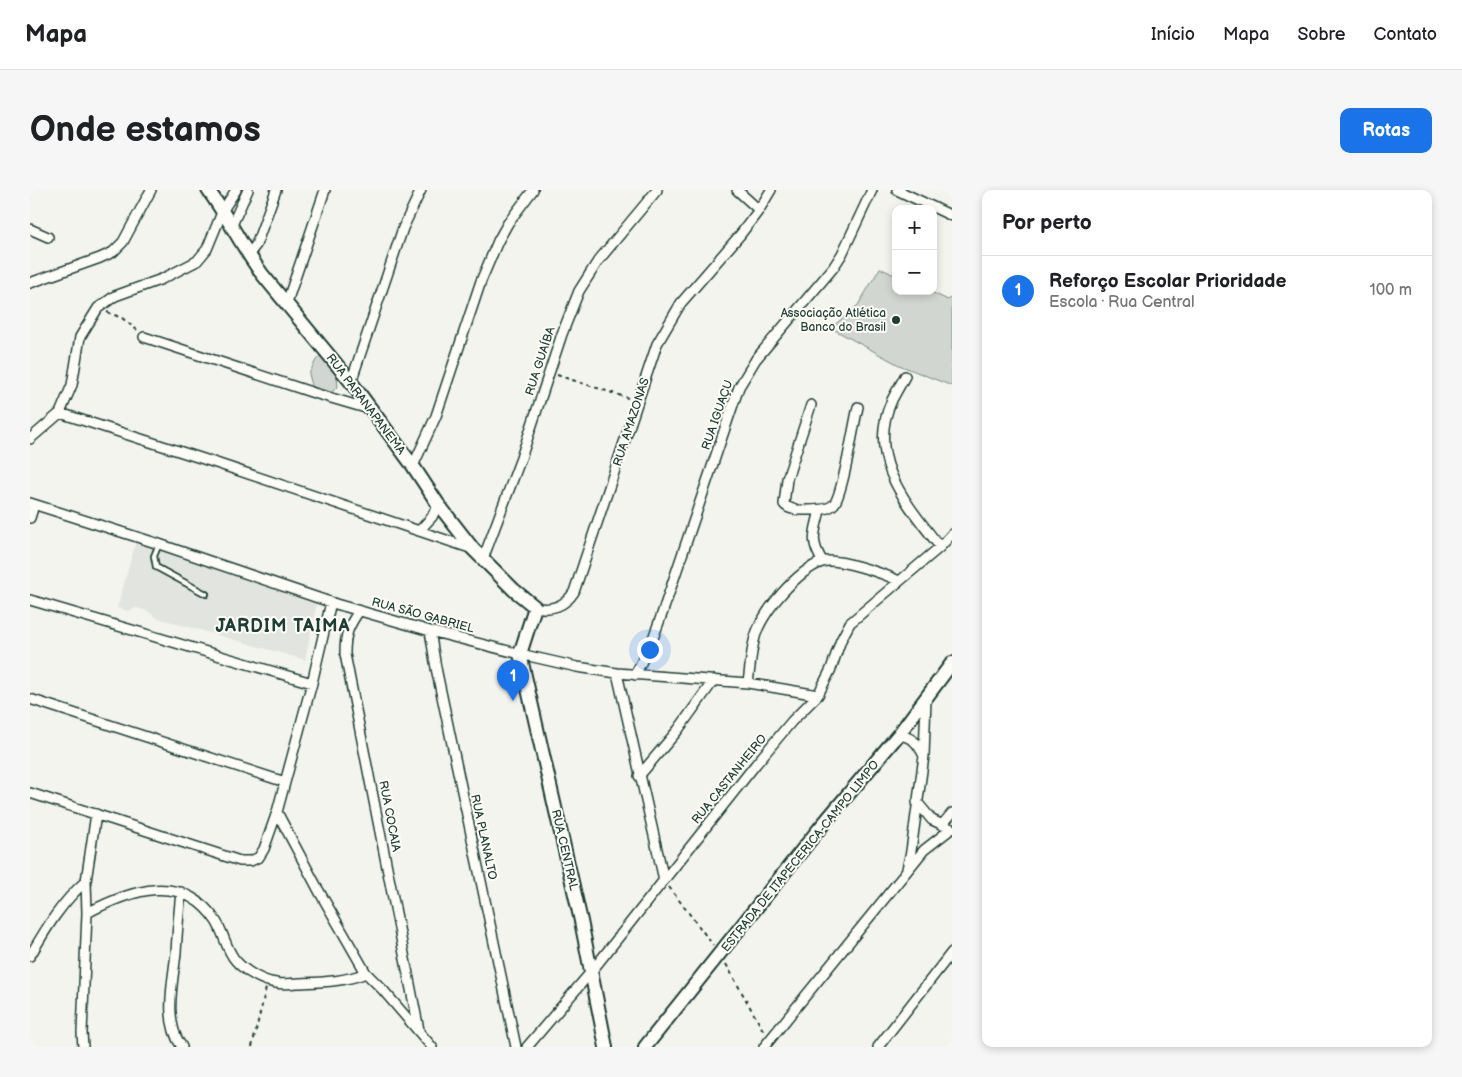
<!DOCTYPE html>
<html lang="pt">
<meta charset="utf-8">
<style>
:root{--surface:#fff;--page:#f6f6f6;--text:#202124;--muted:#757577;--line:#e0e0e0;--accent:#1a73e8}
body{margin:0;font-family:"Balsamiq Sans",sans-serif;background:var(--page);color:var(--text)}
.controls{position:absolute;right:15px;top:15px;display:grid;overflow:hidden;border-radius:10px;box-shadow:0 2px 8px #0003}
.controls button{width:45px;height:45px;display:grid;place-items:center;padding:0;border:0;border-bottom:1px solid var(--line);background:var(--surface);color:var(--text);font:25px sans-serif}
.you{position:absolute;left:619px;top:459px;width:18px;height:18px;margin:-12px;border:4px solid #fff;border-radius:50%;background:#1a73e8;box-shadow:0 0 0 8px #1a73e833}
.badge{display:grid;place-items:center;width:32px;height:32px;border-radius:50%;background:var(--accent);color:#fff;font-size:16px;font-weight:700}
.pin{position:absolute;translate:-50% -41px;filter:drop-shadow(0 1px 2px #0008)}
.pin::after{content:'';position:absolute;top:26px;width:18px;height:15px;background:inherit;clip-path:polygon(0 0,100% 0,50% 100%)}
.list{margin:0;padding:0;list-style:none}
h2{display:flex;justify-content:space-between;align-items:center;height:65px;margin:0;padding:0 20px;font-size:21px}
h2 small{font-size:16px;font-weight:400;color:var(--muted)}
.list li{display:grid;grid-template-columns:32px 1fr auto;gap:15px;align-items:center;box-sizing:border-box;height:70px;padding:0 20px;border-top:1px solid var(--line)}
.list b{display:block;font-size:19px;white-space:nowrap}
.list p{margin:0;font-size:16px;white-space:nowrap;color:var(--muted)}
.list em{font-size:16px;font-style:normal;color:var(--muted)}
.map{position:relative;flex:none;width:922px;height:857px;overflow:hidden;border-radius:10px}
header{display:flex;align-items:center;gap:30px;box-sizing:border-box;height:70px;padding:0 25px;background:var(--surface);border-bottom:1px solid var(--line)}
header strong{font-size:24px}
nav{display:flex;gap:28px;margin-inline-start:auto;font-size:18px}
.intro{display:flex;align-items:center;justify-content:space-between;box-sizing:border-box;height:120px;padding:0 30px}
h1{margin:0;font-size:35px}
.button{padding:12px 22px;border-radius:10px;background:var(--accent);color:#fff;font-size:18px;font-weight:700}
main{display:flex;gap:30px;padding:0 30px}
aside{flex:1;background:var(--surface);border-radius:10px;box-shadow:0 2px 8px #0003}
.map>svg:first-child{display:block}
</style>
<header>
<strong>Mapa</strong>
<nav><a>Início</a><a>Mapa</a><a>Sobre</a><a>Contato</a></nav>
</header>
<div class="intro"><h1>Onde estamos</h1><a class="button">Rotas</a></div>
<main>
<div class="map">
<svg width="922" height="857" viewBox="0 0 922 857">
<rect width="100%" height="100%" fill="#f4f4ef"/>
<filter id="ink" filterUnits="userSpaceOnUse"><feTurbulence type="fractalNoise" baseFrequency=".02" numOctaves="2"/><feDisplacementMap in="SourceGraphic" scale="10" xChannelSelector="R" yChannelSelector="G"/><feConvolveMatrix kernelMatrix="1 2 1 2 8 2 1 2 1" color-interpolation-filters="sRGB"/></filter>
<g filter="url(#ink)">
<path fill="#e2e5df" d="M106,351L287,413L275,470L127,428L117,421L106,418L99,421L87,418Z"/>
<path fill="#d1d6d1" stroke="#788a82" d="M850,78L866,86V101H899L918,110L922,107V196L869,175L801,138L828,115Z
M294,162L306,181L308,196L299,205L282,196L279,184L286,170Z"/>
<g fill="none" stroke-linecap="round" stroke-linejoin="round">
<g stroke="#1f3d34" stroke-width="8">
<path id="lane" d="M129,354L124,366L126,377L176,404"/>
</g>
<g stroke="#1f3d34" stroke-width="12">
<path id="street" d="M707,0L729,20
M867,0L922,26
M201,37L218,0
M0,39L18,47
M218,65L226,55L246,0
M0,93L70,68L83,62L93,52L121,0
M256,115L295,0
M114,147L284,203L339,219
M875,186C871,194 866,202 862,210C835,268 877,314 910,357
M321,192L373,38L391,0
M781,215L757,289L754,314C760,321 770,320 779,320C787,320 799,320 804,314C813,304 824,233 828,217
M30,223L186,273L443,359
M0,249L30,223L42,195L50,147L68,118L85,106L132,89L167,71L177,59L193,20L206,0
M383,276L406,226L451,91L468,51L478,33L503,0
M0,313L129,354L306,414L400,441L490,464L547,477L587,483L718,493L788,505
M790,320C785,343 779,350 793,372
M0,328L4,315
M389,341L402,327L408,314
M453,369L491,268L532,144L549,101L568,71L627,0
M0,410L282,493
M505,417C521,421 535,416 544,402L627,154L651,113L710,45L729,20L741,0
M329,421C318,437 315,444 315,464L389,840
M400,441L406,478L486,857
M587,483L634,690
M605,485L622,451L632,424L709,197L726,169L803,78L812,64L842,0
M718,493C720,478 721,462 725,447C732,422 767,381 792,372C806,367 855,384 869,391
M0,509L255,592
M869,544C884,549 887,552 894,566
M609,586L648,540L684,490
M0,603L210,671H221L229,667L234,659L247,622L282,493L301,412
M887,612L902,630L922,639
M247,622L289,701L336,783L353,800L402,857
M912,635L922,623
M877,679L881,661L894,566L896,509
M151,702C149,722 147,743 146,763C143,792 133,832 152,857
M57,723C101,700 152,681 186,731C194,743 196,760 206,771C216,782 232,791 246,793C253,795 261,793 268,793C292,792 314,792 336,783
M0,766C17,737 31,713 56,691L66,624
M53,857L52,843L57,723L56,691
M497,857L561,782L726,574L762,531L788,505L801,479L811,450L820,433L910,357L922,344
M734,857L894,660L921,639
M848,857L922,762"/>
</g>
<g stroke="#1f3d34" stroke-width="16">
<path id="secondary" d="M178,0C198,27 212,57 232,84L321,192L383,276L408,314L443,359L484,400L505,417L490,464L551,731L576,857
M615,857L789,639L869,544L922,473"/>
</g>
<path stroke="#1f3d34" stroke-width="2" stroke-dasharray="4 4" stroke-linecap="butt" d="M77,122L92,128L107,140
M527,185L598,208
M639,697L683,755
M696,774L734,842
M222,857L236,798"/>
<use href="#lane" stroke="#fdfcf7" stroke-width="4.5"/>
<use href="#street" stroke="#fdfcf7" stroke-width="9"/>
<use href="#secondary" stroke="#fdfcf7" stroke-width="12"/>
</g>
</g>
<circle fill="#1f3d34" stroke="#fdfcf7" stroke-width="2" cx="866" cy="130" r="5"/>
<g text-anchor="middle" stroke-width="4" stroke-linejoin="round" paint-order="stroke">
<g font-size="12" fill="#1f3d34" stroke="#fdfcf7" text-anchor="end">
<text x="856" y="127">Associação Atlética<tspan x="856" dy="14">Banco do Brasil</tspan></text>
</g>
<g font-size="12" fill="#1f3d34" stroke="#fdfcf7">
<text transform="translate(510 171) rotate(-72)" y="4">RUA GUAÍBA</text>
<text transform="translate(336 214) rotate(53)" y="4">RUA PARANAPANEMA</text>
<text transform="translate(687 225) rotate(-71)" y="4">RUA IGUAÇU</text>
<text transform="translate(601 232) rotate(-72)" y="4">RUA AMAZONAS</text>
<text transform="translate(393 425) rotate(15)" y="4">RUA SÃO GABRIEL</text>
<text transform="translate(699 589) rotate(-51)" y="4">RUA CASTANHEIRO</text>
<text transform="translate(360 626) rotate(79)" y="4">RUA COCAIA</text>
<text transform="translate(454 647) rotate(78)" y="4">RUA PLANALTO</text>
<text transform="translate(535 660) rotate(77)" y="4">RUA CENTRAL</text>
<text transform="translate(770 666) rotate(-51)" y="4">ESTRADA DE ITAPECERICA-CAMPO LIMPO</text>
</g>
<g font-size="18" font-weight="bold" letter-spacing="1" fill="#1f3d34" stroke="#fdfcf7">
<text x="253" y="442">JARDIM TAIMA</text>
</g>
</g>
</svg>
<div class="controls">
<button>+</button>
<button>−</button>
</div>
<div class="you"></div>
<div class="pin badge" style="left:483px;top:511px">1</div>
</div>
<aside>
<h2>Por perto<small></small></h2>
<ul class="list">
<li><span class="badge">1</span><div><b>Reforço Escolar Prioridade</b><p>Escola · Rua Central</p></div><em>100 m</em></li>
</ul>
</aside>
</main>
